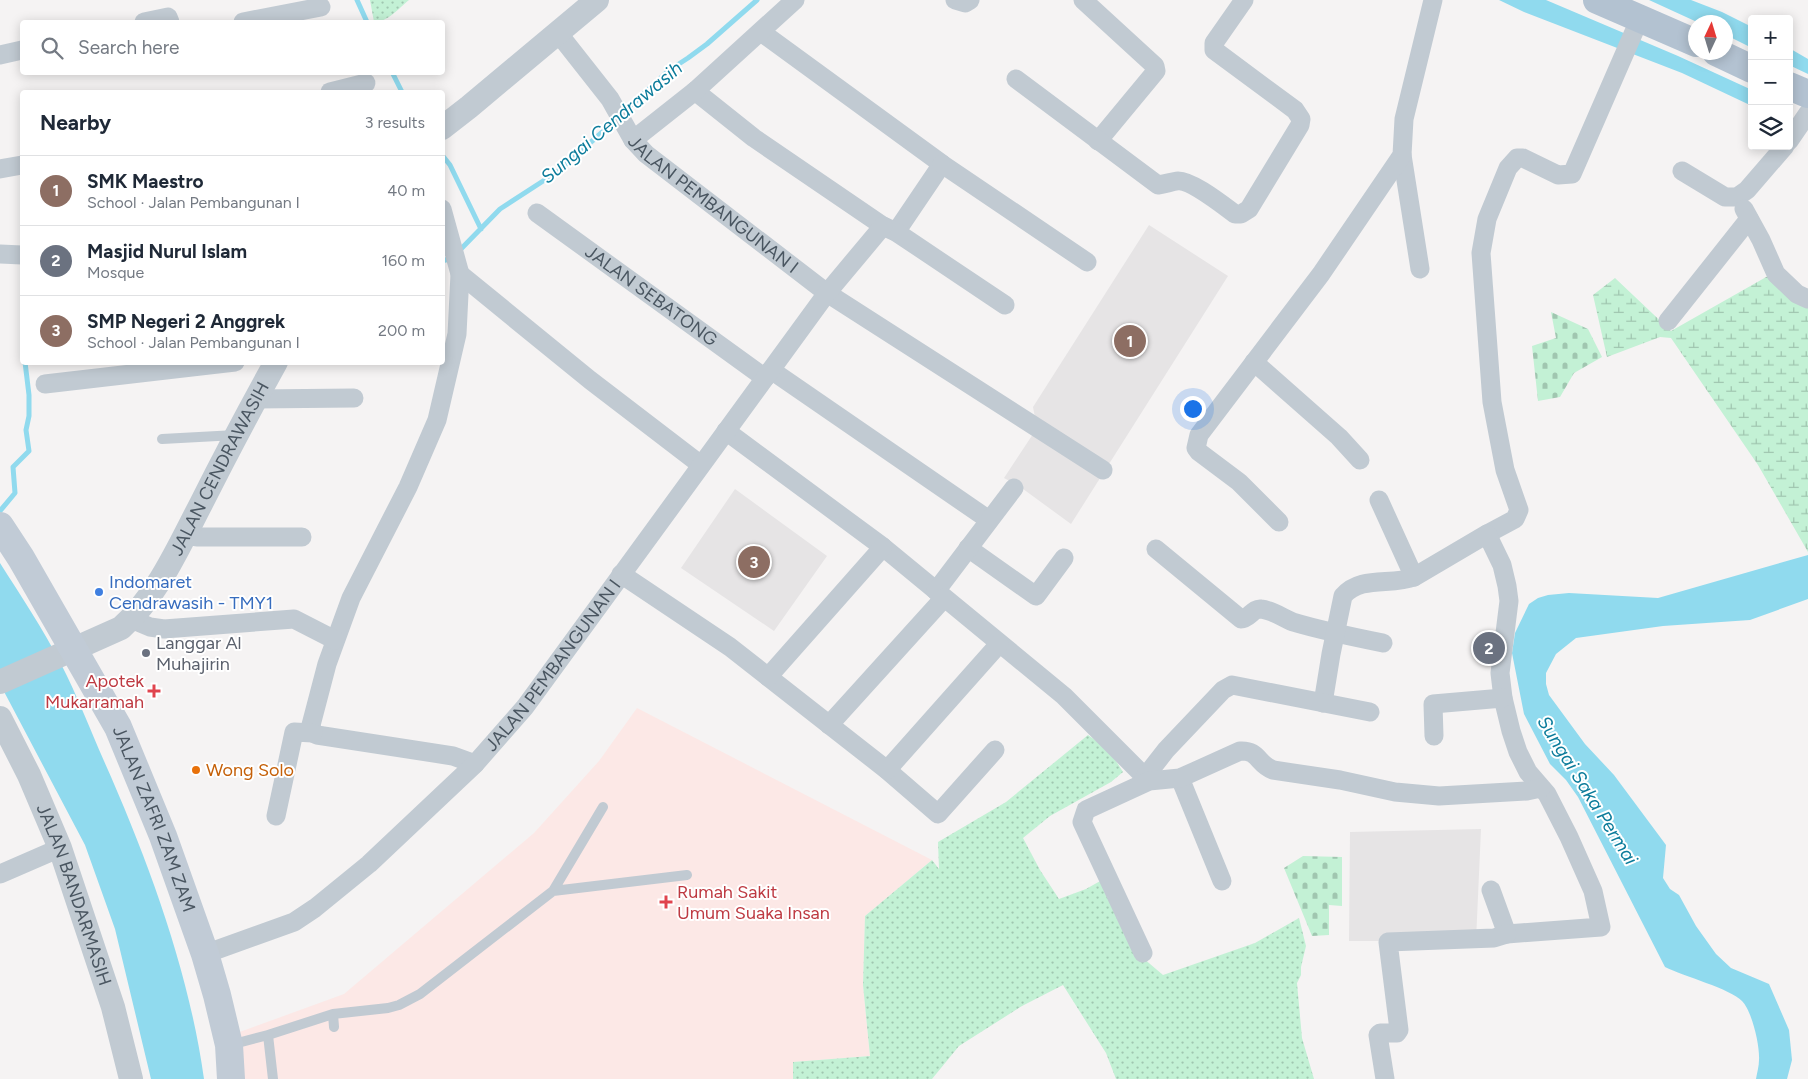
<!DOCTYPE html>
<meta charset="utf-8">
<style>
:root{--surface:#fff;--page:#f6f6f7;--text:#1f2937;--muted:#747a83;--line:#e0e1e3;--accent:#0b8043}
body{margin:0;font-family:Figtree,sans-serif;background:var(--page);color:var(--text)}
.controls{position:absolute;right:15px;top:15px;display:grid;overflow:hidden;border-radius:5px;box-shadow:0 2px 12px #0003}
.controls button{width:45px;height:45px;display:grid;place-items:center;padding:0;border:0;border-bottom:1px solid var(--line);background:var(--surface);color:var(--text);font:25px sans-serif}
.compass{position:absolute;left:1688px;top:15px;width:45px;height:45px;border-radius:50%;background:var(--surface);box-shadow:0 2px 12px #0003;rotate:4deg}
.you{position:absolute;left:1192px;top:408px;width:18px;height:18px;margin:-12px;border:4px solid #fff;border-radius:50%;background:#1a73e8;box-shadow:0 0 0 8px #1a73e833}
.badge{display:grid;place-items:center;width:32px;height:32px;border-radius:50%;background:var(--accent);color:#fff;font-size:16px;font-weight:700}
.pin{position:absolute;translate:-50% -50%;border:2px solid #fff;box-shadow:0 1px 5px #0006}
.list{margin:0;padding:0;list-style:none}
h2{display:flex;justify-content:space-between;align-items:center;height:65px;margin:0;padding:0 20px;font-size:21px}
h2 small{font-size:16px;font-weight:400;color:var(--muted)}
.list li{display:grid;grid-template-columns:32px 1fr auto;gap:15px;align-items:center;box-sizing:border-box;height:70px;padding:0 20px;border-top:1px solid var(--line)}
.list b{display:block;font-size:19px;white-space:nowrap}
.list p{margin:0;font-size:16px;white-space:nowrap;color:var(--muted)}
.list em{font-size:16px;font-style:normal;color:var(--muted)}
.icon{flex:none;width:28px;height:28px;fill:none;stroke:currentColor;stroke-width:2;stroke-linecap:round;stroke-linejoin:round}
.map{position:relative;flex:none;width:1808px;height:1079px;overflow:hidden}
.search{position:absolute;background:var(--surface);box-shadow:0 2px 12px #0003;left:20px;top:20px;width:425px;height:55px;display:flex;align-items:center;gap:12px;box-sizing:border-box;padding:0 18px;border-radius:5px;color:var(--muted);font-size:19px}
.panel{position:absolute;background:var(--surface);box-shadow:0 2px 12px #0003;left:20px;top:90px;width:425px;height:275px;border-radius:5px}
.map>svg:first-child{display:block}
</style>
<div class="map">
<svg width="1808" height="1079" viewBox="0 0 1808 1079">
<defs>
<pattern id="grass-dots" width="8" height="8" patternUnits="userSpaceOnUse" patternTransform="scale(1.25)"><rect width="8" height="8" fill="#c3f1d5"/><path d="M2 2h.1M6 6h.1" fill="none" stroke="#a0c6b0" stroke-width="1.8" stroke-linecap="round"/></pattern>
<pattern id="wetland-marsh" width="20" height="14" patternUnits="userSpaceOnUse" patternTransform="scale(1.25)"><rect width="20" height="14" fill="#c3f1d5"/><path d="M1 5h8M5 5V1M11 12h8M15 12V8" fill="none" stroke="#a0c6b0"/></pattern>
<pattern id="cemetery-stones" width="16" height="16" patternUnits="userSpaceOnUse" patternTransform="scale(1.25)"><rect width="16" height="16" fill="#c3f1d5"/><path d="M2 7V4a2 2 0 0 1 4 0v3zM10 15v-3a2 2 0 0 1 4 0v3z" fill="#a0c6b0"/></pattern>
</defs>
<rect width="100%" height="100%" fill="#f5f3f3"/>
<path fill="#e6e4e5" d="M1149,225L1228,276L1071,524L1019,486L1004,478L1037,428L1033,407Z
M735,489L827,556L774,631L681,568Z
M1481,829L1476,941H1349L1350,832Z"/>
<path fill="#fce8e6" d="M637,708L932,860L865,916L863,985L870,1056L793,1062V1079H240L237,1033L344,994L534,833L599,761Z"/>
<path fill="url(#grass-dots)" d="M370,0H409C399,8 388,22 374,22Z
M1088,735L1109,750L1123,772L1111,782L1050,816L1023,838L1040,870L1059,899L1086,889L1102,880L1143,958L1163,975L1255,943L1299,918L1306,946L1301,967V975L1297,983L1302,1038L1314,1079H1116L1106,1053L1063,985L1022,1006L959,1046L932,1079H793V1062L870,1056L863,985L865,916L932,860L939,869L938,842L1006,802Z"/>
<path fill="url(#wetland-marsh)" d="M1768,276L1808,293V552L1758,465L1671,338L1660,337L1607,357L1593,295L1615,278L1671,331Z"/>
<path fill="url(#cemetery-stones)" d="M1551,312L1588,329L1602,357L1574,373L1560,397L1538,401L1532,346L1556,338Z
M1303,856L1342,857V906L1329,905V935L1312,936L1284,868Z"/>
<path fill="#90daee" d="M1499,0H1546L1678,56L1752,90V106L1682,73L1524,12Z
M1649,0H1691L1722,12L1752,27V48L1726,35V22H1697Z
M1789,48L1808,59V74L1789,65Z
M1808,555V599L1750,620L1663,626L1576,638L1556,654L1546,673V684L1549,695L1585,744L1614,775L1666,845L1663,878L1670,889L1679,895L1696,926L1716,954L1731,968L1769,984L1789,1030L1792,1060L1787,1079H1756C1757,1073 1759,1066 1759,1060C1760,1046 1752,1011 1742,1001C1731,989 1683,976 1665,967L1578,797L1566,780L1550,764L1524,714L1512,653L1515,633L1529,604L1538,598L1548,595L1569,593L1658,598Z
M0,563C21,596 43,629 61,664C77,695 90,729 104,761C148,860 189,971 204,1079H151L115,929L85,845L0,684Z"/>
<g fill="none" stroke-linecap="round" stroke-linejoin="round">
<path stroke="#90daee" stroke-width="5" d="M357,0L367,22
M392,72L402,92
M622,114L668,71L688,58L707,44L757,0
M442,155L450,165L481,229
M458,252L500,209L557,172L616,120
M442,261L452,258
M0,511L15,493L13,467L29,451L26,430L29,416V395L25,362"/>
<path stroke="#c1cad2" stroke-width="10" d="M162,439L236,435
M553,891L687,875
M333,1014L334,1027
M268,1035L333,1014L388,1008L399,1005L420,994L553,891L603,807
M230,1045L268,1035L273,1079"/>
<g stroke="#c1cad2" stroke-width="19">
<path d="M955,0L965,3L970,0"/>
<path d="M1083,0L1155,66L1156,71L1098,141"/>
<path d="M144,22L168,17L170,22"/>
<path d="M243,22L321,7"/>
<path d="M761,32L942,164L896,232"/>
<path id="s1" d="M558,33L610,99L633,140L646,154L827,293L1103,470"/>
<path d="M0,55L22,50"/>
<path d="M1016,79L1158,185C1165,184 1171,182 1177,181C1190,179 1224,206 1235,214H1241L1249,209L1300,125L1301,119L1295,110L1214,50V43L1244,0"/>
<path d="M695,91L754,138L883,226L896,232L1005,305"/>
<path d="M330,92L366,83"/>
<path d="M633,140L695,91L795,0"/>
<path d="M1789,141L1808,113"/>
<path d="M1402,155L1420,269"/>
<path d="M942,164L1087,262"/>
<path d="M0,169L22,165"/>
<path d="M1682,171L1725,197H1737L1747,190L1785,146"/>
<path d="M442,209L460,274L457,334L437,420L408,487L351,598L327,664L311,725L313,733L317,735L453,756L475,764"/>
<path d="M1744,209L1761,240L1776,274L1797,294L1808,299"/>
<path id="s2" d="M537,213L765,378"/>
<path d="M0,254L22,255"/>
<path d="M460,274L590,380L701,465"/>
<path d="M1668,321L1749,219"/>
<path d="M1254,362L1339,437L1360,460"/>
<path d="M771,370L989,520"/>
<path d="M45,384L235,362"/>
<path d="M256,399L354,398"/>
<path d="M726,431L883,547L1064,696L1149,781"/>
<path d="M1379,500L1414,577"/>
<path d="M1279,522L1239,482L1199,452L1196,448L1199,435L1321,274L1402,155L1404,119L1433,0"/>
<path d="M1487,534L1515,519L1519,510L1505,470L1492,402L1481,253L1487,219L1508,168L1517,158H1523L1558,175L1572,174L1640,18"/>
<path d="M185,535L198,537H302"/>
<path d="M968,548L1036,596L1064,558"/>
<path d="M1156,549L1241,619C1249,619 1253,608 1261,609C1272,610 1283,618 1293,622C1323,631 1353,637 1383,643"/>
<path d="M621,574L730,647L887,770L938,814L995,750"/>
<path d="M936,591L1014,488"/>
<path d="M131,619L150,627L164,629L294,619L335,640"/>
<path d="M768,677L883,547"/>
<path d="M1323,703L1331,654L1343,596C1361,575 1391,586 1414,577L1487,534L1502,565L1507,586L1509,601L1500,673L1503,698L1511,731L1518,752L1528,772L1547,794L1569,837L1593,891L1601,927L1507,934L1491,890"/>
<path d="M829,725L944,598"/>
<path d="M1434,736L1433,704L1503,698"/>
<path d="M887,770L999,644"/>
<path d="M1145,777L1166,750L1223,690L1232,685L1370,712"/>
<path d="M1180,778L1222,881"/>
<path d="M276,816L294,732L313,733"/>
<path d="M0,874L60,848"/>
<path d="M1143,953L1082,822L1086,810L1149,781L1180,778L1240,751C1259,750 1257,764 1273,770L1340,780L1395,792L1439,796L1527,791L1541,788"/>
<path id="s3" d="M205,954L294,922L315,908L369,864L475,764L525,707L827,293L883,226"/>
<path d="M1385,1079L1378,1035L1380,1033H1397L1399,1030L1388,942L1494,938L1507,934"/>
</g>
<g stroke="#c1cad2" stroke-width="24">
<path d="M442,128L469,107L597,0"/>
<path id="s4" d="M0,682L121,628C158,595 178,548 201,504C225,456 250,409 276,362"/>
<path id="s5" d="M0,718L29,775L60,848L113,1007L131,1079"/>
</g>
<path stroke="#c1cbd6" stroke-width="28" id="s6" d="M0,526L21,558L118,727L163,836L205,954L217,995L229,1045L231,1079"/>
<path stroke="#b3c2d1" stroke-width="28" d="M1597,0L1696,43
M1716,52L1752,69
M1789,86L1808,94"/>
</g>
<circle fill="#3f7fe0" stroke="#fff" stroke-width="2" cx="99" cy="592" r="5"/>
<circle fill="#6b7280" stroke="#fff" stroke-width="2" cx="146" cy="653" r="5"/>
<g fill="#e0444e" stroke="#fff" stroke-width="2">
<path d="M151.5 683.5h5v5h5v5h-5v5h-5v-5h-5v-5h5z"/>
<path d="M663.5 894.5h5v5h5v5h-5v5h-5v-5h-5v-5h5z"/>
</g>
<circle fill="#e8710a" stroke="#fff" stroke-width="2" cx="196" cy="770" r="5"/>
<g text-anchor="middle" stroke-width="4" stroke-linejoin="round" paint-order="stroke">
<g font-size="18" fill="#4a5661" stroke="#fff">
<text dy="6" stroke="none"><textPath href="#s1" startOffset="234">JALAN PEMBANGUNAN I</textPath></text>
<text dy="6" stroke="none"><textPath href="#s2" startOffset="141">JALAN SEBATONG</textPath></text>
<text dy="6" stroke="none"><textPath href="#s4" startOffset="321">JALAN CENDRAWASIH</textPath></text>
<text dy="6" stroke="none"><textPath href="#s3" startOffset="461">JALAN PEMBANGUNAN I</textPath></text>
<text dy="6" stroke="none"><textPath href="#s6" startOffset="332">JALAN ZAFRI ZAM ZAM</textPath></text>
<text dy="6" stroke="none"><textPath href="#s5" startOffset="192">JALAN BANDARMASIH</textPath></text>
</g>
<g font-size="18" fill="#366cbe" stroke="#fff" text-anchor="start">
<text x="109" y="588">Indomaret<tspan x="109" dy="21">Cendrawasih - TMY1</tspan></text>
</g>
<g font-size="18" fill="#5b616d" stroke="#fff" text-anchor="start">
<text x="156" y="649">Langgar Al<tspan x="156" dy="21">Muhajirin</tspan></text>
</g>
<g font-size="18" fill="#be3a42" stroke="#fff" text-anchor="end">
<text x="144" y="687">Apotek<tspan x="144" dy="21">Mukarramah</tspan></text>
<text x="677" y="898" text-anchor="start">Rumah Sakit<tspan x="677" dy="21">Umum Suaka Insan</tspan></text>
</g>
<g font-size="18" fill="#c56008" stroke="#fff" text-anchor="start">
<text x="206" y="776">Wong Solo</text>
</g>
<g font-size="19" font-style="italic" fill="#0c7c9b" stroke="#fff">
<text transform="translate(611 122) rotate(-40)" y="7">Sungai Cendrawasih</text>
<text transform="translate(1588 790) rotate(58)" y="7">Sungai Saka Permai</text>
</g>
</g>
</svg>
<div class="controls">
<button>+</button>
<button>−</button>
<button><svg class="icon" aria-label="layers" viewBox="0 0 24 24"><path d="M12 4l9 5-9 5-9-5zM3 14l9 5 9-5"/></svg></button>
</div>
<svg class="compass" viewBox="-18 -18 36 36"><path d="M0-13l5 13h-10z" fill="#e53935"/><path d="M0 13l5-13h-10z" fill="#747a83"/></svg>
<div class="you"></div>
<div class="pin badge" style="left:1130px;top:341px;background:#8d6e63">1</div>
<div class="pin badge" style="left:1489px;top:648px;background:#6b7280">2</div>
<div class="pin badge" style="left:754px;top:562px;background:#8d6e63">3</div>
<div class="search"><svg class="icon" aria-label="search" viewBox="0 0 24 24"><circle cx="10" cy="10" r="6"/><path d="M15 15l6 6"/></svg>Search here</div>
<section class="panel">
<h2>Nearby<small>3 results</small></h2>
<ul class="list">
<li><span class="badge" style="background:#8d6e63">1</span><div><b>SMK Maestro</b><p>School · Jalan Pembangunan I</p></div><em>40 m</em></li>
<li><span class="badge" style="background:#6b7280">2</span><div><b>Masjid Nurul Islam</b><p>Mosque</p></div><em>160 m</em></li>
<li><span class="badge" style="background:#8d6e63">3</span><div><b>SMP Negeri 2 Anggrek</b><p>School · Jalan Pembangunan I</p></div><em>200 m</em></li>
</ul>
</section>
</div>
